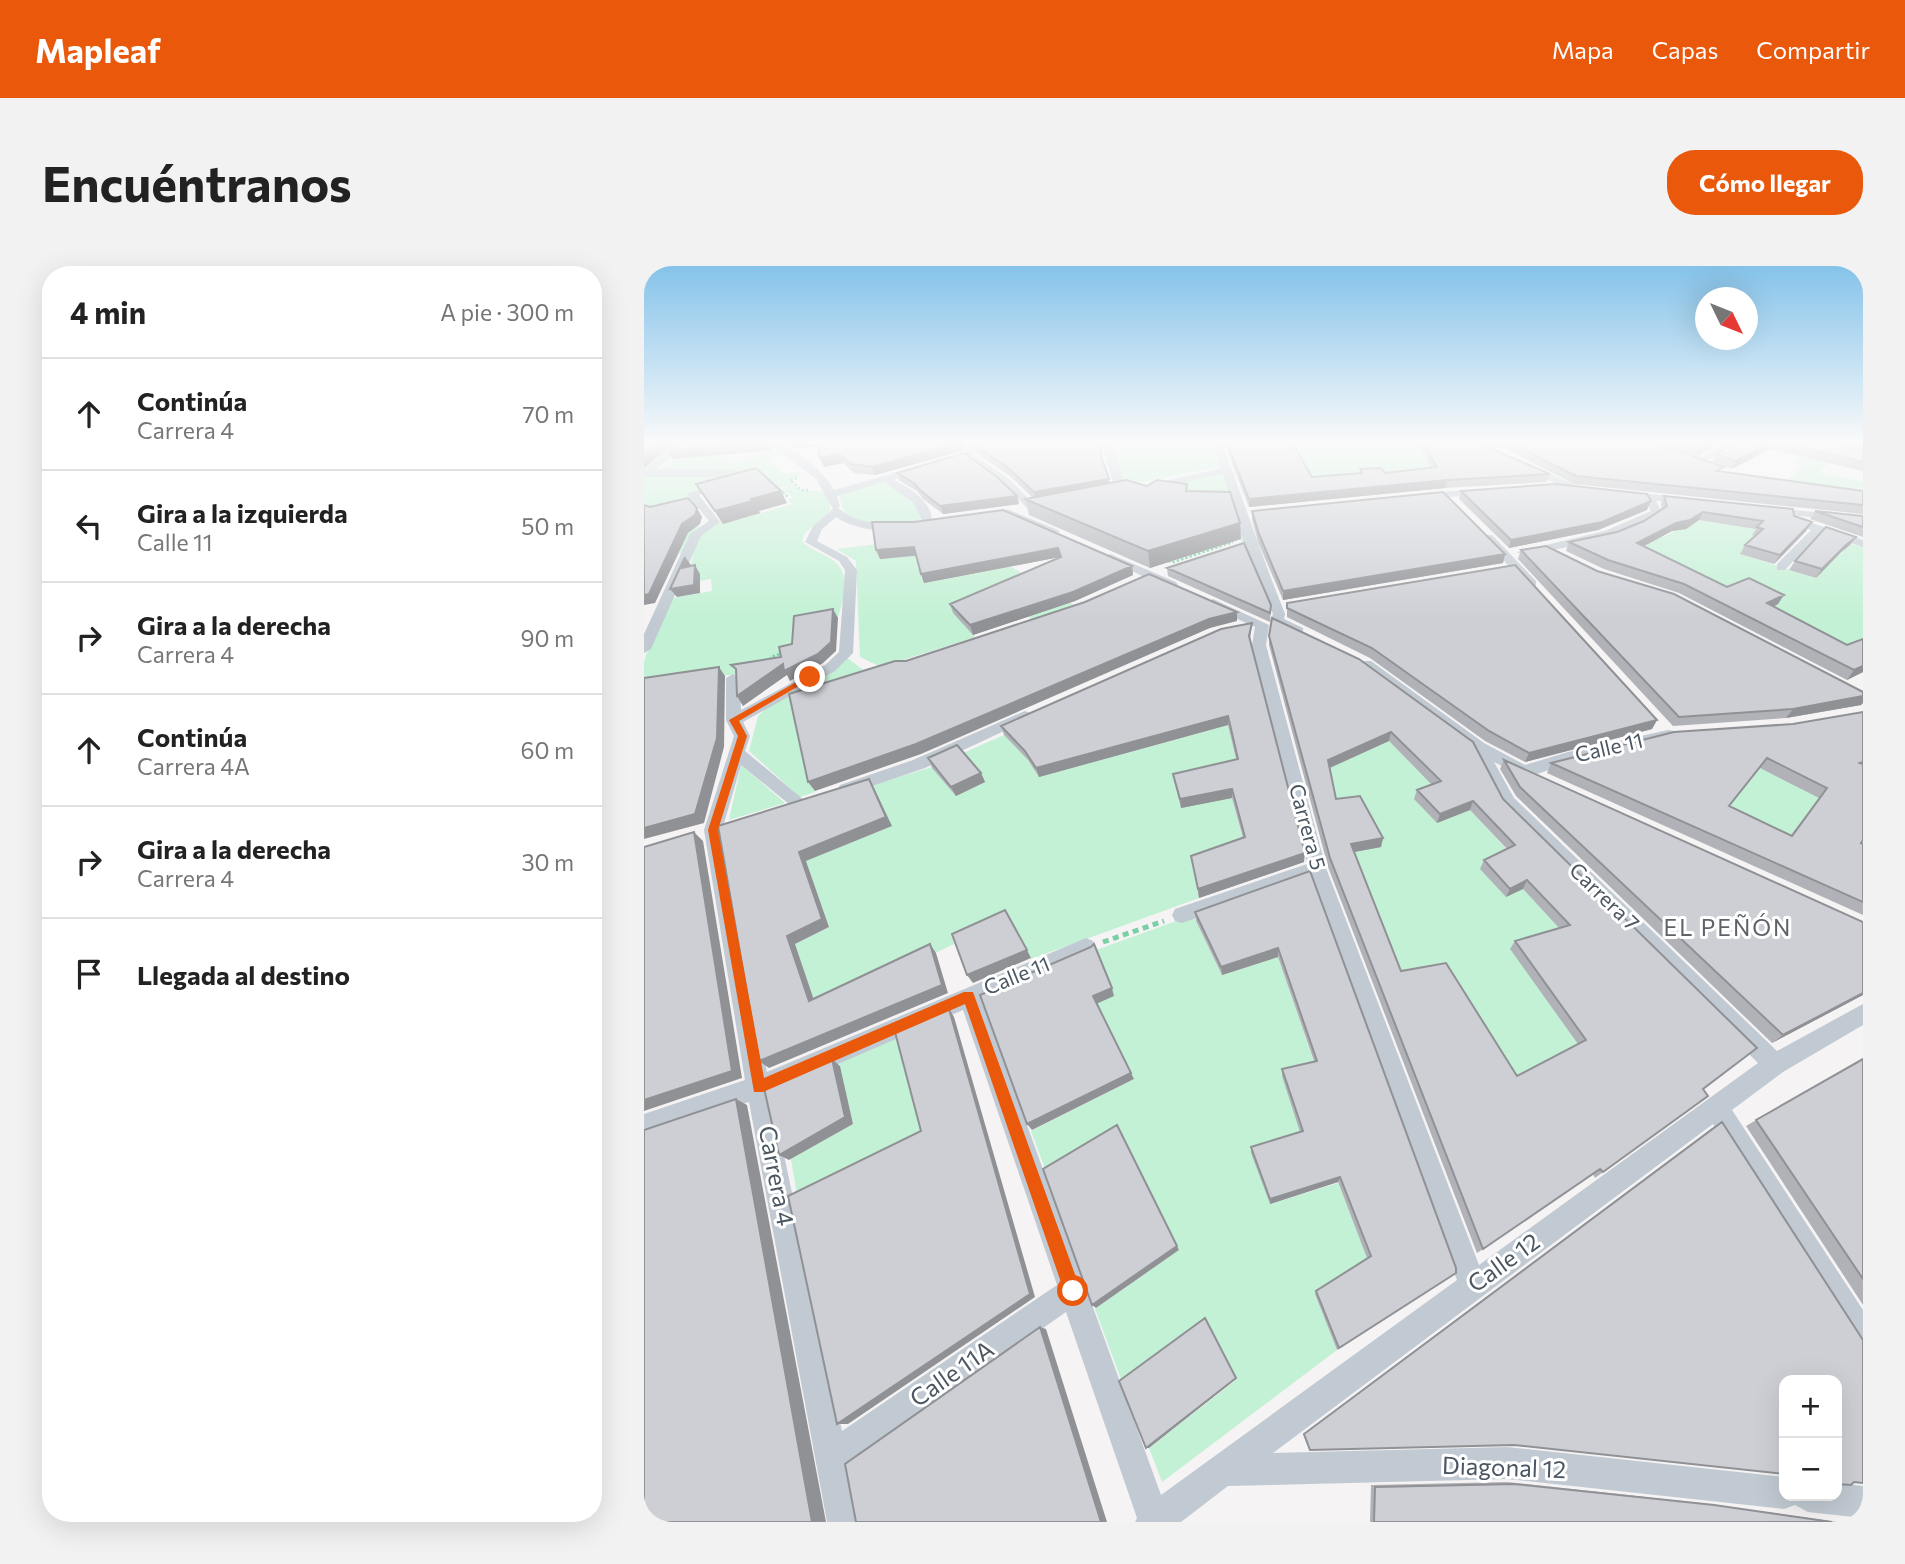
<!DOCTYPE html>
<html lang="es">
<meta charset="utf-8">
<style>
:root{--surface:#fff;--page:#f2f2f2;--text:#222;--muted:#767676;--line:#e0e0e0;--accent:#ea580c}
body{margin:0;font-family:Commissioner,sans-serif;background:var(--page);color:var(--text)}
.controls{position:absolute;right:21px;bottom:21px;display:grid;overflow:hidden;border-radius:14px;box-shadow:0 7px 28px #0002}
.controls button{width:63px;height:63px;display:grid;place-items:center;padding:0;border:0;border-bottom:2px solid var(--line);background:var(--surface);color:var(--text);font:35px sans-serif}
.compass{position:absolute;left:1051px;top:21px;width:63px;height:63px;border-radius:50%;background:var(--surface);box-shadow:0 7px 28px #0002;rotate:133deg}
.stop{position:absolute;width:21px;height:21px;margin:-16px;border:5px solid #ea580c;border-radius:50%;background:#fff}
.stop.end{background:#ea580c;border-color:#fff;box-shadow:0 2px 7px #0008}
.list{margin:0;padding:0;list-style:none}
h2{display:flex;justify-content:space-between;align-items:center;height:91px;margin:0;padding:0 28px;font-size:30px}
h2 small{font-size:23px;font-weight:400;color:var(--muted)}
.list li{display:grid;grid-template-columns:46px 1fr auto;gap:21px;align-items:center;box-sizing:border-box;height:112px;padding:0 28px;border-top:2px solid var(--line)}
.list b{display:block;font-size:26px;white-space:nowrap}
.list p{margin:0;font-size:23px;white-space:nowrap;color:var(--muted)}
.list em{font-size:23px;font-style:normal;color:var(--muted)}
.icon{flex:none;width:38px;height:38px;fill:none;stroke:currentColor;stroke-width:2;stroke-linecap:round;stroke-linejoin:round}
.map{position:relative;flex:none;width:1219px;height:1256px;overflow:hidden;border-radius:28px}
header{display:flex;align-items:center;gap:42px;box-sizing:border-box;height:98px;padding:0 35px;background:var(--accent);color:#fff}
header strong{font-size:33px}
nav{display:flex;gap:38px;margin-inline-start:auto;font-size:24px}
.intro{display:flex;align-items:center;justify-content:space-between;box-sizing:border-box;height:168px;padding:0 42px}
h1{margin:0;font-size:49px}
.button{padding:18px 32px;border-radius:28px;background:var(--accent);color:#fff;font-size:24px;font-weight:700}
main{display:flex;gap:42px;padding:0 42px}
aside{flex:1;background:var(--surface);border-radius:28px;box-shadow:0 7px 28px #0002}
.map>svg:first-child{display:block}
</style>
<header>
<strong>Mapleaf</strong>
<nav><a>Mapa</a><a>Capas</a><a>Compartir</a></nav>
</header>
<div class="intro"><h1>Encuéntranos</h1><a class="button">Cómo llegar</a></div>
<main>
<aside>
<h2>4 min<small>A pie · 300 m</small></h2>
<ul class="list">
<li><svg class="icon" aria-label="ahead" viewBox="0 0 24 24"><path d="M12 20V5M6 11l6-6 6 6"/></svg><div><b>Continúa</b><p>Carrera 4</p></div><em>70 m</em></li>
<li><svg class="icon" aria-label="left" viewBox="0 0 24 24"><path d="M17 20v-9H6M10 6l-5 5 5 5"/></svg><div><b>Gira a la izquierda</b><p>Calle 11</p></div><em>50 m</em></li>
<li><svg class="icon" aria-label="right" viewBox="0 0 24 24"><path d="M7 20v-9h11M14 6l5 5-5 5"/></svg><div><b>Gira a la derecha</b><p>Carrera 4</p></div><em>90 m</em></li>
<li><svg class="icon" aria-label="ahead" viewBox="0 0 24 24"><path d="M12 20V5M6 11l6-6 6 6"/></svg><div><b>Continúa</b><p>Carrera 4A</p></div><em>60 m</em></li>
<li><svg class="icon" aria-label="right" viewBox="0 0 24 24"><path d="M7 20v-9h11M14 6l5 5-5 5"/></svg><div><b>Gira a la derecha</b><p>Carrera 4</p></div><em>30 m</em></li>
<li><svg class="icon" aria-label="arrive" viewBox="0 0 24 24"><path d="M6 21V4h12l-3 4 3 4H6"/></svg><div><b>Llegada al destino</b></div></li>
</ul>
</aside>
<div class="map">
<svg width="1219" height="1256" viewBox="0 0 1219 1256">
<rect width="100%" height="100%" fill="#f5f3f3"/>
<path fill="#c3f1d5" d="M467,177H569L579,197L574,201L488,218L480,216Z
M645,177H760L809,188L866,195L626,223Z
M130,183L140,191L124,195L142,208L160,205L156,206V211L145,214L148,219L136,222L125,212L116,209L12,205L32,193L79,188L89,195Z
M1158,190L1185,197L1176,206L1219,216V234L1135,222L1159,200L1148,196Z
M579,206L605,277L598,279L595,262L485,228Z
M0,209H96L46,228L53,239L0,252Z
M241,216L275,238L280,254C258,256 214,267 200,245C198,241 197,234 195,229Z
M150,219L157,225H182L185,229L186,246L161,267L158,275C164,282 173,285 182,290C209,303 201,327 194,352L155,359L153,387L133,391L132,402L0,422V395L23,333L68,325L67,313L56,315L44,310L50,286L35,288L41,264L77,255L79,258L148,238L144,234L149,231L137,223Z
M1122,248L1131,276L1097,288L1171,312L1176,308L1168,279L1197,288L1201,283L1174,273L1203,282L1208,278L1219,281V380L1196,388L1078,330L967,291L996,261L1020,271L1051,254Z
M233,278L274,289L359,296L430,339L388,353L350,329L310,347L331,371L237,401L216,391L212,295L193,283Z
M202,391L226,409L149,427L171,526L156,531L105,485L114,450L138,429Z
M584,459L594,502L588,532L601,581L548,599L555,632L387,693L365,652L173,743L151,678L185,661L162,595L247,560L229,519L288,501L312,530L341,516L317,488L360,469L384,494L395,511Z
M745,475L794,525L793,557L826,544L867,588L862,631L879,623L920,667L936,781L868,817L754,713L705,587L737,580L691,542L683,503Z
M97,499L141,537L85,554Z
M1116,502L1219,553V592L1140,579L1078,550Z
M549,649L578,709L634,691L672,802L658,871L626,938L694,917L724,993L671,1028L693,1084L518,1216L505,1182L592,1114L478,1116L451,1043L535,984L476,866L403,908L387,865L490,813L408,789L452,684Z
M257,770L284,871L154,935L147,893L209,858L195,797Z"/>
<g fill="none" stroke-linecap="round" stroke-linejoin="round">
<path stroke="#7ad0a6" stroke-width="2.5" stroke-dasharray="2.5 2" stroke-linecap="butt" d="M767,177L780,180
M153,212L146,214L157,224H164
M125,214L145,232
M524,295L530,296L589,276
M125,398L127,391L142,386"/>
<path stroke="#7ad0a6" stroke-width="5" stroke-dasharray="6 4.5" stroke-linecap="butt" d="M459,676L520,655"/>
<path fill="#c1cad2" fill-rule="evenodd" d="M33,177H43L13,203L100,205L105,208L100,211H0V204Z
M125,177C149,177 179,204 190,224L320,187L323,177H333L329,188L364,212L391,239L382,241L356,216L323,192L250,214C267,222 290,237 288,258H280L269,236L240,216L193,230L196,240L194,242C202,248 210,253 220,255C232,258 249,252 258,259C242,270 208,262 192,251L178,263L173,275L203,291L213,304L209,387L191,405L99,456L106,470L101,485L166,539L157,545L151,543L97,499L78,564L123,806L435,675L442,672L449,675L452,681L449,687L338,735L517,1229L813,1014L667,611L538,657L531,655L528,649L531,643L663,598L608,379L611,361L565,340L563,337L569,333L625,359L622,379L682,602L835,999L1114,797L857,540L828,484L717,401V395H727L840,477L881,499L924,486L1024,464L1030,465L1032,469L1030,473L927,496L882,512L850,496L870,532L1133,785L1219,738V759L1139,806L1088,844L1219,1044V1085L1209,1080L1069,858L629,1187L863,1181L1140,1211V1230H1193V1217L1219,1220V1252L1164,1246L1151,1239L1140,1243L863,1213L584,1220L537,1256H491L493,1252L422,1046L205,1198L217,1256H183L105,836L0,872V848L101,814L60,564L90,470L82,454V412L89,408L96,412L97,444L181,399L195,386L201,304L195,295L161,276L169,260L189,243L172,213ZM319,744L413,1019L198,1165L127,827Z
M458,177H468L483,227H475L470,222Z
M568,177H578C599,233 618,291 641,348L640,353L659,362V368H649L626,355L629,348L600,277L579,208L500,224L495,221L577,202Z
M1082,177H1093L1057,198L1049,196Z
M1188,177L1219,181V187L1189,179Z
M881,196L931,219L932,221L923,223L878,201V197Z
M77,217L86,219L55,229L76,256L57,270L7,383L0,387V368L46,268L65,255L43,228Z
M842,223L846,224V228L778,233L773,230L778,227Z
M980,225L1044,232L1049,235L1044,238L1012,235L1018,246L1017,248C974,272 927,282 879,289L873,286L961,265L1007,245L1001,233L976,230L975,228Z
M1126,242L1219,250V256L1122,247L1121,245Z
M363,243L414,264L416,266L406,268L359,248L358,246Z
M1150,251L1219,274V281L1176,267L1141,304H1133V298L1167,264L1146,256V252Z
M840,269H848L892,315V321H884L840,273Z
M466,288L532,316L534,319L524,322L462,293L460,291Z
M381,445L386,447L389,450L386,453L281,502L202,529L194,523L196,519L269,494Z"/>
</g>
<path fill="#b0b2b7" fill-rule="evenodd" d="M134,177H321L318,185L231,209L210,207L199,197L180,201L174,180L151,182Z
M580,177H648L668,211L716,208V203L741,207L787,201L774,178L772,177H1012L1078,206L1219,225V248L930,218L862,183L835,178L906,208L903,216L801,222L605,241Z
M1016,177H1076L1053,190Z
M1089,177H1190L1219,185V205L1125,183L1088,203L1068,195L1072,188Z
M1192,177H1219V184Z
M330,179L458,193L466,217L544,225L596,257L597,273L506,302L385,249L381,233L388,231L366,210L332,187Z
M253,207L373,230L375,238L299,248L279,233L273,225L256,215Z
M52,218L143,237L115,245L116,247L79,258Z
M817,225L1003,244L954,264L865,282L815,233Z
M1020,230L1150,250L1162,265L1130,298L1096,288L1101,279L1111,270L1108,269L1112,263L1055,254L1042,263L1028,265L1000,280L1083,321L1134,338L1129,341L1219,406L1203,414L1035,327L960,303L922,285L925,276L973,266L1000,255L1018,243L1017,238Z
M608,245L861,288L859,297L639,334L614,276L608,253Z
M1171,245L1219,250V271L1166,253Z
M228,256L488,300L489,309L431,335L329,369L309,347L306,338L416,291L280,317L272,290L236,293Z
M1206,279L1196,287L1172,312L1145,304L1151,295Z
M877,284L1219,426V437L1217,439L1142,452L1029,460L874,293Z
M523,302L627,339L626,356L524,310Z
M643,337L1013,454L1008,463L881,496L841,475L726,392L643,351Z
M608,357L606,374L660,596L555,632L547,590L599,572L588,532L537,542L531,518L529,508L592,493L584,459L395,511L384,494L360,469L357,460Z
M625,370L859,533L1064,830L951,912L949,908L833,987L684,601L625,379ZM745,475L788,519L773,524L770,533L793,557L826,544L863,583L840,594L836,603L862,631L879,623L915,662L871,675L866,683L934,778L873,810L757,705L710,586L737,581L739,572L692,533L686,502Z
M1149,458L1217,577L1219,578V649L903,507L907,497ZM1116,502L1175,532L1147,569L1085,540Z
M284,492L337,507L341,516L312,530L288,502Z
M860,494L1219,729L1128,777L872,530L856,503Z
M666,605L812,1002L693,1084L671,1028L672,1025L723,992L694,916L626,938L607,887V881L656,866L638,810V803L670,795L634,691L578,709L552,655L551,646Z
M1219,793V1039L1102,860Z
M1078,856L1193,1114L870,1179L666,1184L665,1183L659,1168L1068,862Z
M863,1216L1057,1237L1193,1256H726L727,1219Z"/>
<path fill="#909195" d="M15,177H30L0,203V190Z
M110,177H126L130,184L29,193L24,185Z
M148,177H175L177,180L151,182Z
M314,177H321L318,185L231,209L228,201Z
M1066,177H1076L1053,190L1056,182Z
M1125,177H1128L1125,183L1088,203L1092,195Z
M195,188L199,197L180,201L176,192Z
M465,213L466,221L392,235L390,226Z
M803,214L801,222L605,241V233Z
M137,225L143,237L115,245L116,247L79,258L71,245L107,233Z
M373,230L375,238L299,248L296,240Z
M1007,235L1003,244L954,264L865,282L867,274Z
M53,242L58,251L56,258L44,267L11,337L0,339V329L38,258Z
M1059,246L1055,254L1042,263L1028,265L989,286L993,277L1032,257Z
M1168,256L1162,265L1130,298L1136,289Z
M596,257L597,273L506,302L504,285Z
M1212,271L1206,279L1196,287L1172,312L1178,303L1202,279Z
M270,281L274,289L236,293L232,284Z
M414,282L416,291L280,317L277,308Z
M861,288L859,297L639,334V325Z
M41,291L47,299L38,302Z
M51,299L56,308V327L33,331L26,323Z
M488,300L489,309L431,335L329,369L326,359Z
M1140,329L1134,338L1117,346L1123,337Z
M189,343L194,352L192,385L179,397L146,415L143,409L99,440L93,430L139,398Z
M593,346V355L566,362L277,488L171,525L164,516L565,353Z
M1219,400V406L1203,414L1210,404Z
M75,401L81,410L80,481L60,557L0,573V562Z
M1219,430V437L1217,439L1142,452L1149,443Z
M584,450V459L395,511L392,502Z
M1013,454L1008,463L881,496L885,487Z
M747,466L745,475L683,503L684,494Z
M337,507L341,516L312,530L307,521Z
M225,513L230,522L248,560L162,595L185,661L151,678L173,743L165,735L143,670L155,586Z
M588,523V532L537,542L536,533Z
M829,535L826,544L793,557L796,548Z
M50,566L59,575L98,812L0,845V834Z
M739,572L737,581L705,587L707,578Z
M661,587L660,596L555,632L554,623Z
M883,614L879,623L862,631L866,623Z
M286,678L292,687L304,727L125,802L115,795Z
M634,682V691L578,709L577,701Z
M383,684L387,692L329,717L323,709Z
M468,722L470,730L452,738L449,730Z
M1219,727V729L1128,777L1139,769Z
M305,743L310,751L391,1031L204,1158H193L386,1028Z
M188,793L196,800L209,858L145,894L135,889Z
M487,807L490,813L388,864L383,858Z
M92,833L103,839L182,1256H168Z
M696,911L694,916L626,938V933Z
M533,980L535,984L452,1042L448,1039Z
M396,1061L402,1063L463,1256H457Z
M592,1112V1113L505,1182H502Z"/>
<path fill="#cdcfd5" stroke="#909195" stroke-width="2" fill-rule="evenodd" d="M0,177H15L0,190Z
M32,177H110L24,185Z
M174,177H314L228,201L207,198L195,188L176,192Z
M330,177H455L458,193L465,213L390,226L364,202L330,179Z
M583,177H648L668,211L718,207L716,203L737,202L741,207L793,201L779,177H834L906,208L803,214L605,233Z
M866,177H1012L1080,201L1073,205L1219,225V239L932,210Z
M1041,177H1066L1056,182Z
M1089,177H1125L1092,195L1072,188Z
M1139,177H1190L1219,185V196Z
M320,187L352,210L373,230L296,240L276,224L270,217L253,207Z
M112,202L137,225L107,233L109,235L71,245L52,218Z
M482,214L503,220L513,214L543,218L542,225L586,226L596,257L504,285L381,233Z
M912,218L1003,228L1007,235L958,256L867,274L817,225Z
M799,226L861,288L639,325L615,268L608,245Z
M1020,230L1149,243L1150,250L1168,256L1136,289L1101,279L1119,263L1113,261L1119,255L1059,246L1046,254L1032,257L993,277L1083,321L1105,312L1140,329L1123,337L1203,379L1219,373V400L1210,404L1040,318L964,294L925,276L973,266L1000,255L1023,240Z
M44,232L53,242L51,249L38,258L5,328L0,329V239L6,241Z
M359,244L488,300L429,326L326,359L306,338L417,291L414,282L277,308L270,281L232,284L228,256H270Z
M1171,245L1219,250V261Z
M1182,261L1212,271L1202,279L1178,303L1151,295Z
M600,277L627,339L626,347L523,302Z
M902,280L953,305L1030,328L1219,426V430L1149,443L1035,451L877,284Z
M41,291L38,302L51,299L50,319L26,323Z
M871,299L1013,454L885,487L845,465L728,382L643,342V337Z
M505,308L593,346L565,353L272,478L164,516L145,428L251,395H262L441,336Z
M189,343L187,376L174,388L140,405L139,398L93,430L92,403L87,399L137,391L135,381L148,378L150,350Z
M628,352L715,393L829,476L859,533L1113,782L1059,823L1064,830L959,906L956,903L839,983L686,592L625,370ZM747,466L797,515L773,524L796,548L829,535L871,579L840,594L866,623L883,614L926,659L871,675L942,774L873,810L802,697L757,705L707,578L739,572L716,530L692,533L684,494Z
M608,357L605,370L661,587L554,623L547,590L601,571L588,523L536,533L529,508L594,493L584,450L392,502L381,485L357,460L577,363Z
M75,401L73,472L51,548L0,562V412Z
M1219,446V496L1216,497L1219,498V574L1217,577L1219,578V636L907,497L1030,466L1149,458ZM1123,492L1183,522L1148,570L1085,540Z
M313,479L337,507L307,521L284,492Z
M860,494L1219,656V727L1139,769L876,521Z
M225,513L242,551L155,586L178,653L143,670L165,735L286,678L298,719L115,795L74,560Z
M50,566L88,805L0,834V581Z
M666,605L812,1002V1007L695,1082L672,1025L727,990L696,911L626,933L607,881L659,865L638,803L673,795L634,682L577,701L551,646Z
M361,644L383,684L323,709L308,668Z
M450,678L468,722L449,730L487,807L383,858L336,729L447,681Z
M305,743L386,1028L193,1158L144,930L277,865L251,766Z
M188,793L201,851L135,889L120,822Z
M1219,793V1013L1112,854Z
M92,833L168,1256H0V864Z
M1078,856L1219,1074V1217L1210,1216L1207,1219L1193,1218V1114H1140V1208L870,1179L666,1184L660,1168Z
M473,859L533,980L448,1039L399,903Z
M561,1052L592,1112L502,1182L475,1115Z
M396,1061L457,1256H212L201,1198Z
M870,1218L1070,1239L1188,1256H730L731,1221Z"/>
<linearGradient id="sky" x2="0" y2="1"><stop stop-color="#85c3ea"/><stop offset="0.5" stop-color="#fafafa"/><stop offset="1" stop-color="#fafafa" stop-opacity="0"/></linearGradient>
<rect width="1219" height="353" fill="url(#sky)"/>
<path fill="#ea580c" d="M163,410L170,411L95,455L103,470L74,564L120,812L320,726H329L437,1025L434,1031L429,1033L423,1031L420,1025L321,738L119,826H110L64,564L94,470L85,454Z"/>
<g text-anchor="middle" stroke-width="6" stroke-linejoin="round" paint-order="stroke">
<g font-size="21" fill="#4a5661" stroke="#fff">
<text transform="translate(965 482) rotate(-13)" y="7">Calle 11</text>
<text transform="translate(663 561) rotate(75)" y="7">Carrera 5</text>
<text transform="translate(960 631) rotate(44)" y="7">Carrera 7</text>
<text transform="translate(373 710) rotate(-22)" y="7">Calle 11</text>
</g>
<g font-size="23" letter-spacing="2" fill="#5f6368" stroke="#fff">
<text x="1084" y="670">EL PEÑÓN</text>
</g>
<g font-size="24" fill="#4a5661" stroke="#fff">
<text transform="translate(132 910) rotate(79)" y="8">Carrera 4</text>
<text transform="translate(860 997) rotate(-36)" y="8">Calle 12</text>
<text transform="translate(308 1108) rotate(-35)" y="8">Calle 11A</text>
<text transform="translate(860 1202) rotate(2)" y="8">Diagonal 12</text>
</g>
</g>
</svg>
<div class="controls">
<button>+</button>
<button>−</button>
</div>
<svg class="compass" viewBox="-18 -18 36 36"><path d="M0-13l5 13h-10z" fill="#e53935"/><path d="M0 13l5-13h-10z" fill="#767676"/></svg>
<div class="stop" style="left:429px;top:1025px"></div>
<div class="stop end" style="left:166px;top:411px"></div>
</div>
</main>
